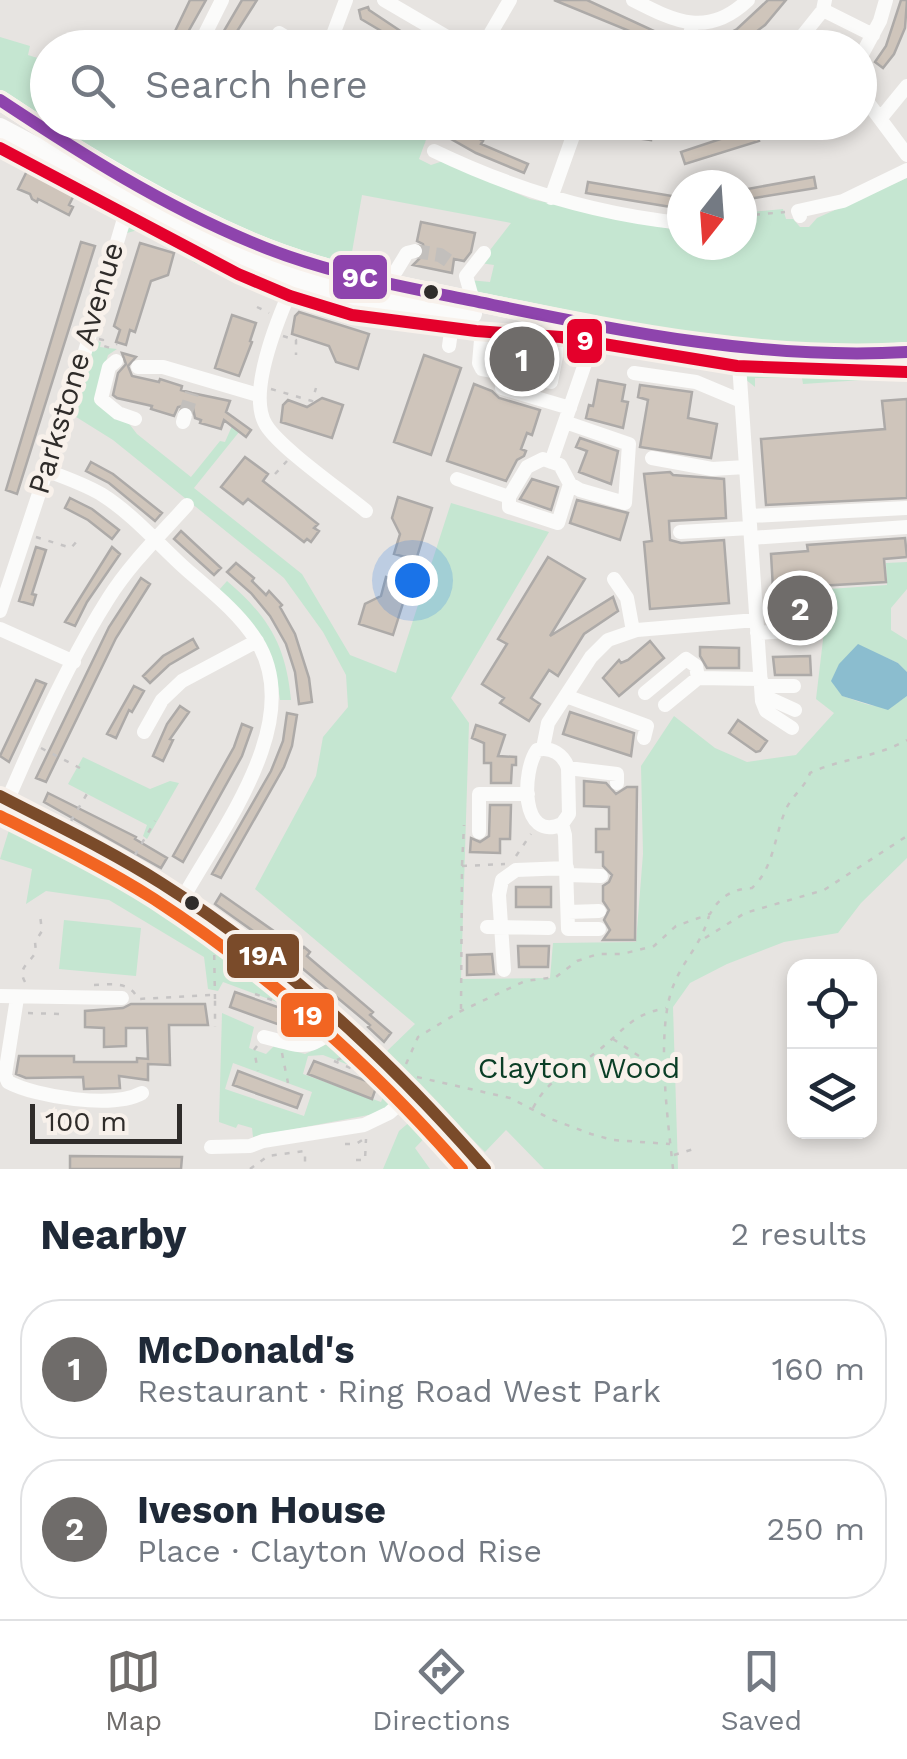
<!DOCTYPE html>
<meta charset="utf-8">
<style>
:root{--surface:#fff;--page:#f2f2f3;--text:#1f2937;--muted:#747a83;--line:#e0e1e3;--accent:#6f6c6a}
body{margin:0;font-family:"Work Sans",sans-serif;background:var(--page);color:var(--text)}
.controls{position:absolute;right:30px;bottom:30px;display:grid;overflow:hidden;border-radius:20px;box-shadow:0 5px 15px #0003}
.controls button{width:90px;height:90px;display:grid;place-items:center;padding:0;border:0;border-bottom:2px solid var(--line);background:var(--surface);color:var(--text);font:50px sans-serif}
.compass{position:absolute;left:667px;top:170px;width:90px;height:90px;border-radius:50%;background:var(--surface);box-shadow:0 5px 15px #0003;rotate:197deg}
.scale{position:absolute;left:30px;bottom:25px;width:152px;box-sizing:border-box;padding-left:10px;border:5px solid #2f2c2a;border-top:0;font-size:28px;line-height:35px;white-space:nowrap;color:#2f2c2a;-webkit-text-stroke:8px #f8f1eb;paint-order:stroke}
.you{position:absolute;left:412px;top:580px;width:35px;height:35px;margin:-25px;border:8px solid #fff;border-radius:50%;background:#1a73e8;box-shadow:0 0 0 15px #1a73e833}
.badge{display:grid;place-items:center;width:65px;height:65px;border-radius:50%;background:var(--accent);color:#fff;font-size:32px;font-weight:700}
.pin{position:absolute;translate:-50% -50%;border:5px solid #fff;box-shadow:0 2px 10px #0006}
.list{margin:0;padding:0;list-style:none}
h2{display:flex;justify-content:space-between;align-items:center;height:130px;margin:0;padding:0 40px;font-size:42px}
h2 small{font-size:32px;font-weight:400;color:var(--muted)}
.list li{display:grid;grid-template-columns:65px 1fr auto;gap:30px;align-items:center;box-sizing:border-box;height:140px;margin:0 20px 20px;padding:0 20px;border:2px solid var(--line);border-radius:40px}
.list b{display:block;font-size:38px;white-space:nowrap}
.list p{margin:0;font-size:32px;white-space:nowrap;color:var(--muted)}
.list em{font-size:32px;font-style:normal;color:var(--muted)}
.icon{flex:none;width:55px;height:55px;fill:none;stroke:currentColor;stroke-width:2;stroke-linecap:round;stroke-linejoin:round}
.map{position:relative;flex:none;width:907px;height:1169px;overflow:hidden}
.search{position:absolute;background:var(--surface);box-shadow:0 5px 15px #0003;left:30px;right:30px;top:30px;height:110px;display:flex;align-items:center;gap:25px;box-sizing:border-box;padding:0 35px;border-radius:55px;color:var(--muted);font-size:38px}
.sheet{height:450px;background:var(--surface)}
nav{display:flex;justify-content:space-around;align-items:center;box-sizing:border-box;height:140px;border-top:2px solid var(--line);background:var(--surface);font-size:28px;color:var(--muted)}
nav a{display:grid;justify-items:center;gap:5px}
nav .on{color:var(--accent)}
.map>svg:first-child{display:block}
</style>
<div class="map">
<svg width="907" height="1169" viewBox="0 0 907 1169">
<rect width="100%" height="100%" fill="#e7e4e1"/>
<path fill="#c5e6d1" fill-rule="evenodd" d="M0,37L30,46L28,55L47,61L48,122H238V129L246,131L253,123H398L427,137L419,159L431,165L443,161L530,199L671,229L675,239L682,240V245H742V213L783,209L786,219H793L800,227H809L817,218L907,178V345C763,354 621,321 480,295L473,291L469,280L490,282L494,265L480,263L511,223L362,195L352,252L391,264C376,283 342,270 325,257C307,258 290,248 273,242C180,205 92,152 7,98L0,93Z
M140,215L268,283L273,295L233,275L195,263L145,228L127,233L133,217Z
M609,338L722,356L730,368V373L600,351Z
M95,341L101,342L100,347L117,349L108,355L99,385L137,434L191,477L220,441L225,442L232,426L239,432L194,488L302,574L350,655L396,673L451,503L549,532L451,698L469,723L461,979L550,978L553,943L636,942L643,854L641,766L674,716L715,748L747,762L796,755L834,713L816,699L829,589L887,585L886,563L907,562V589L891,608V630L907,640V672L898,663L880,655L843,696C865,704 886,714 907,696V858L861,903L838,933L784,942L727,964L690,983L673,1007L678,1169H544L506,1130L485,1152L385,1053L415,1024L255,889L316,776L323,737L348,707L346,675L323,632L284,578L113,440L73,415Z
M761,359L907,363V377L803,384L802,378H755V387L745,379V366Z
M227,581C268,616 286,645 291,700H280C274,647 257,625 219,590Z
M83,757L150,789L170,781L179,783L147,839L143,836L147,825L68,784Z
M25,817C132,873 232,935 323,1016L319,1032L307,1039H299L308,1019L301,1011L223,982L218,991L208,989L204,957L109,900L46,891L26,904L32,869L0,859L9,830Z
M64,920L141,928L136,976L59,969Z
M222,1013L254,1027L249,1048L266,1054L274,1046L305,1054L336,1040L343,1042L398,1091L399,1096L379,1113L253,1137L252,1128L238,1124L236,1128L219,1122ZM323,1055L377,1076L387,1087L381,1102L303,1074L308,1056ZM233,1063L312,1092L304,1116L225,1089Z
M419,1114L434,1128L415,1148L430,1169H383L399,1131Z"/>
<path fill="#8bbdcf" d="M858,644L898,663L907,672V696L888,710L842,696L831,681L839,664Z"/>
<path fill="#cfc5bb" stroke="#adaaa8" stroke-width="2.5" d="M190,0H206L179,48H167Z
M242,0H257L227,47L218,41Z
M554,0H587L665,36L658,47L637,34Z
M768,0H786L765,25L748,38L720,48L716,40L737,29Z
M901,0H907L905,28L894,54L883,68L875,62L886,46Z
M368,7L369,10L426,48H410L361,19L359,10Z
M421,122H448L483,141L481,144L528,164L524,173L476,153Z
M609,122L652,129L651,140L606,134Z
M772,122L800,124L758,138L759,141L685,164L681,152Z
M27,171L74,195L69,205L73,207L69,215L38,199L37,202L32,199L30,194L18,189Z
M814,177L816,188L742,200V190Z
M588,182L678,197L677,208L586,193Z
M421,222L475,233L471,252L464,261L454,259L452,273L413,265L425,253L423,244L417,241Z
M81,242L95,246L17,494L6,490Z
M140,243L174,253L168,275L151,281L135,332L130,330L126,345L116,342L120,330L114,326Z
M299,312L369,334L358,369L336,362L329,346L292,334L295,316Z
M232,315L256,323L250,341L252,342L239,376L215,368Z
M122,353L136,357L128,366L132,376L159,382L160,379L182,386L181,390L192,393L230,401L226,412L251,430L246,437L224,420L221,429L200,423L201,420L195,418L193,408L187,405L178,407L174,416L151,409L152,406L117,398L113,395L118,373L126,364Z
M424,355L461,368L431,455L394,442Z
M598,380L625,385L622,401L628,402L623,428L586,418L589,405L593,406Z
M474,384L492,391L499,398L540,410L532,435L527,433L521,449L526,451L524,456L517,460L506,481L447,461Z
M640,385L692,392L688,418L717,424L711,458L640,447L648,400L638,397Z
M322,398L343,405L332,438L281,422L283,405L288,400L307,407Z
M907,399V498L766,505L761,439L885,429L882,401Z
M580,438L618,451L611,484L579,472L587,451L576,447Z
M245,457L268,474L263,481L318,524L314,528L319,531L311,542L307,539L304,542L248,499L243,504L221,487Z
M91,462L113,474L162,513L155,521L109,483L86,471Z
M670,472L673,475L724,479L726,518L669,521L670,540L681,543L724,540L729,603L650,609L644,542L652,541L644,474Z
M532,479L558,487L551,510L520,499Z
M398,497L432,508L416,560L394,554L400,534L392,518Z
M70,498L92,509L119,530L112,539L88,520L65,508Z
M577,500L628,513L620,540L570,523Z
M181,531L221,568L214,575L174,539Z
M905,538L907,557L884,559L886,582L801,587L802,604H817L818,615L784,617L781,588L773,589L771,554L808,551L807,545Z
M36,547L46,550L32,594L36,595L33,605L19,601Z
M112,547L120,554L87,602L75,626L65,622Z
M548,557L585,579L550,636L613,597L618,611L584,634L558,676L549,670L531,698L540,704L529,721L500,703L504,698L482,684L507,644L498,639Z
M236,563L254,578L252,581L266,595L269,591L282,605L280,607L295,634L309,678L312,702L299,704L295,672L286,644L270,616L251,593L227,572Z
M386,577L409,584L393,635L359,624L365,604L381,596Z
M141,578L150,584L116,638L46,782L36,778L109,627Z
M193,639L198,648L169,665L150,683L143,676L163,656Z
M650,641L664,658L619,696L603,678L619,660L621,663L628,660Z
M700,647L739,648V668H707L700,656Z
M810,656L811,675H775L773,657Z
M36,680L46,684L9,762L0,756Z
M134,686L144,691L132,712L129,710L116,738L107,734Z
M180,706L189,712L170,739L173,740L163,761L153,756L167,724Z
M570,712L634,733L631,756L563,734Z
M287,713L297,715L292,746L284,767L221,878L212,874L271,771L283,741Z
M738,720L767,741L760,751L756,752L729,733Z
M242,724L252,728L242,756L183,862L173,856L234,747Z
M476,725L505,735L498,756L516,757V765H512L511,783H491V763H484V743L472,738Z
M584,781L606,783L616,794L627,787H637L635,940H603L610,930L604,920L609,910L603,901V886L609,882L612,875L603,866V852H596V829H609V807L584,806Z
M48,793L136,837L135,839L167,858L161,868L44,802Z
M490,805H511L510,839H500V853L470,852L471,838L480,842L489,836Z
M516,887H551V907H516Z
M221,894L301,950L304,947L310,952L307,956L373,1012L370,1015L391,1033L384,1042L368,1027L370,1025L284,953L215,904Z
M518,946H549L548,967H519Z
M492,954L494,974L467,975V955Z
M235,992L300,1015L294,1030L230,1007Z
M131,1004H205L208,1025H169L170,1065L148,1064V1080L119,1076L120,1088L84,1089L83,1077L26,1078L16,1074L19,1056H74V1062H137V1058L148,1059L147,1028H126V1046L104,1047V1028L85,1027V1011L123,1008Z
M314,1061L377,1085L372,1099L308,1074Z
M238,1071L302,1095L297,1108L233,1085Z
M70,1156L182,1157L181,1169H70Z"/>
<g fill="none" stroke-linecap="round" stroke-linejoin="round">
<path stroke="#c2bfbc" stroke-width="14" stroke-dasharray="14 7" stroke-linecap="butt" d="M415,251L440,255L453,264
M185,415L192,393"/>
<path stroke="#c6c4c4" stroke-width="2.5" stroke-dasharray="5 8" stroke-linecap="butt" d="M392,122L425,143
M742,216L785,212
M257,307L269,313
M283,336L296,340V355
M99,339L103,340L101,345L110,348L117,344
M271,389L312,401L316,388
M275,474L287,461
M36,537L71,548L77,541
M41,748L80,768
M71,821L88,792
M135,855L155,821
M516,856L531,834
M462,865L464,825
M705,938L745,913L824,890L907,836
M25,982C17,968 29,964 36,952L35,942L42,931L40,915
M94,985C111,984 130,981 138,999L211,995L215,1000V1027
M255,994L286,1005L295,999
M215,999L214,944L217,937
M461,1009L462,866L505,864
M28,1013L61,1014L63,1010
M613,1039L665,1073
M257,1046L254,1050L258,1071
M282,1053L288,1083
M337,1060L357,1051
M334,1061L362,1073L375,1069
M406,1064L418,1037L461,1011L525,981L556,977L577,961L598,954H622L654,946L676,926L710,914C720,896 733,889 752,888C775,867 774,834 787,807C794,794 805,787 810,773C842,758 875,758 907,740
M417,1077L510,1098L551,1119L591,1134L613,1140L670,1144
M533,1108C551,1074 572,1072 599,1050C626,1029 630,1015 666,1008
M345,1144H356L367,1137
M674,1155L697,1148
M356,1160H365L366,1139
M250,1169L268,1156L305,1151V1169
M673,1169C668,1120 655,1029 674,984C684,959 701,945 709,916"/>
<path stroke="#fbfbfa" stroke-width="14" d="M384,0L466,48
M633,0C676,22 708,38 748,0
M823,10L873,35
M799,40L823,10L825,0
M198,48L222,0
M270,48L279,33L304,48
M328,48L346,0
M482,48L510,0
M691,48V23
M860,58L880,21L886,0
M860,92L907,155
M880,119L907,86
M434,151C513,189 594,214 682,223
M551,198L578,122
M800,216L798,211L843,201L907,170
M299,271C283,306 245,391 266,425C280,448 342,491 366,511
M381,283L396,271L407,253L415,251
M473,301L466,276L484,253
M558,345L542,343L536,379L551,382L563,320
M449,346L454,311
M738,349L762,701L766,711L792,728
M116,361L109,367L101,399L118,413L135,419
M138,367H163L258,395
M634,373L696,382L739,400
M536,379L482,369L479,363L481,340L490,334L542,343
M502,388L570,408
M183,422L185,415
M565,422L629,444L625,503L580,490L570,484
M652,458L712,469L746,467
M551,462L598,326
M45,470C64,477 84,484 101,494C133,514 159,545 187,570C211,591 239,613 256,640C307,720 222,828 183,898
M457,479L509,497L527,467L543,459L560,465L570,484L558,523L509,507V497
M750,516L906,508
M680,532L750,528
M751,538L907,527
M614,579L627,598L633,631
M0,611L76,382L133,188
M0,629L74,662
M757,633L813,629
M762,686H794
M645,693L686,659L696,666L698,678
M762,695L795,710
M566,696L647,726L644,738
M665,705L698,678L761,679
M144,732L162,700L182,681L257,641
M543,748L548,723L591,657L608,640L637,630L756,620
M568,768L617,774V783
M0,796C54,824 109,851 161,883C278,958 396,1062 485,1169
M0,818C29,749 68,662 108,599C130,564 160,535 187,505
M562,824C520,843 522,771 537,750C551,746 564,755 568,768L569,814L562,824L565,835L568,929H599
M479,832V794H528
M567,875L601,876
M568,912L599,911
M487,927L549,928
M504,970L499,895L502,880L516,870L567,868
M0,996L122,998
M17,998L5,1075L8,1082C36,1097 113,1109 142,1093
M264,1037C303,1047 311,1053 341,1022
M211,1147L250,1146L263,1141L364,1125L389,1113L415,1090"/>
<path stroke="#fbfbfa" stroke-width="20" d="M0,100C79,153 163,204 251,242C329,275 411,288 493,305C629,333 768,365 907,352
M0,128L246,259L295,279L356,298L472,314"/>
<g stroke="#f8f1eb" stroke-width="20">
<path id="bus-1" d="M0,100C80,153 162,205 251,242C328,275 412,288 493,305C631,333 766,360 907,352"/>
</g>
<g stroke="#f8f1eb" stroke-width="20">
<path id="bus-2" d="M0,148L238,274L290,296L352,315L476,331L561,337L737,366L907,372"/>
</g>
<g stroke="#f8f1eb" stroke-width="20">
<path id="bus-3" d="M0,796C54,824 109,850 161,883C283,960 390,1060 485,1169"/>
</g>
<g stroke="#f8f1eb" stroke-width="20">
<path id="bus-4" d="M0,816C52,842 105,868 154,899C269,974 372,1066 462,1169"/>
</g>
<use href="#bus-1" stroke="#8e44ad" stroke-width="12"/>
<use href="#bus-2" stroke="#e4002b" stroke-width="12"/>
<use href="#bus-3" stroke="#7a4b2a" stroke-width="12"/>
<use href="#bus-4" stroke="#f26522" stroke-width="12"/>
</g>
<g fill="#2f2c2a" stroke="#f8f1eb" stroke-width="4">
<circle cx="431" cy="292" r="9"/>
<circle cx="192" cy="903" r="9"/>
</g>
<g text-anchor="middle" stroke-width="10" stroke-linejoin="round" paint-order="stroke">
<g font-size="30" fill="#2f2c2a" stroke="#f8f1eb">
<text transform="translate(76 368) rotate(-73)" y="10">Parkstone Avenue</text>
</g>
<g font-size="30" fill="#0a3e26" stroke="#f8f1eb">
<text x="579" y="1078">Clayton Wood</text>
</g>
</g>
<g stroke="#f8f1eb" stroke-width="4">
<rect x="331" y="253" width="58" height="48" rx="10" fill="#8e44ad"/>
<rect x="565" y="317" width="39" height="48" rx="10" fill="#e4002b"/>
<rect x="225" y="932" width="76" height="48" rx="10" fill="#7a4b2a"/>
<rect x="279" y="991" width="57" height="48" rx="10" fill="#f26522"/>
</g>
<g font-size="28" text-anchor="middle" font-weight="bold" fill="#fff">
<text x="360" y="287">9C</text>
<text x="585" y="350">9</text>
<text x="263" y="965">19A</text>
<text x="308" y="1025">19</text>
</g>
</svg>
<div class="controls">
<button><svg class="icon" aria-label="locate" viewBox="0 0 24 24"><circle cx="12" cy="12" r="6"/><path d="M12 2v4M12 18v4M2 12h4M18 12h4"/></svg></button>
<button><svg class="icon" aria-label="layers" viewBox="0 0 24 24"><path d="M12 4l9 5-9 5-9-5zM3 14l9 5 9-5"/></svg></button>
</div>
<svg class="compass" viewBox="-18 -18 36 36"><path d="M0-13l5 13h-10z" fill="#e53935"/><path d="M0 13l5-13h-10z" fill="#747a83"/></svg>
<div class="scale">100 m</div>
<div class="you"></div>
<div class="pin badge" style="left:522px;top:359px">1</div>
<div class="pin badge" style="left:800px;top:608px">2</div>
<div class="search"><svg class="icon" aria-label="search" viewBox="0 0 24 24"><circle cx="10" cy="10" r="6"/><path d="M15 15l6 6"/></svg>Search here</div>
</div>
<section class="sheet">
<h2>Nearby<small>2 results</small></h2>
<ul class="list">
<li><span class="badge">1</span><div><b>McDonald's</b><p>Restaurant · Ring Road West Park</p></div><em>160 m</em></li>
<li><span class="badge">2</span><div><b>Iveson House</b><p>Place · Clayton Wood Rise</p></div><em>250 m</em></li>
</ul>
</section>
<nav>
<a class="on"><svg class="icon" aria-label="map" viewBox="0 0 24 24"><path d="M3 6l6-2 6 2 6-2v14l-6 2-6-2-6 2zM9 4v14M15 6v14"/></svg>Map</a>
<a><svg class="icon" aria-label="directions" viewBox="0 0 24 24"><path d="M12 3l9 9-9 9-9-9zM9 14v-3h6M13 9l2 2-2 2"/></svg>Directions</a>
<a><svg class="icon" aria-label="saved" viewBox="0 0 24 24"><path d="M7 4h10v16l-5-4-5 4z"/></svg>Saved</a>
</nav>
